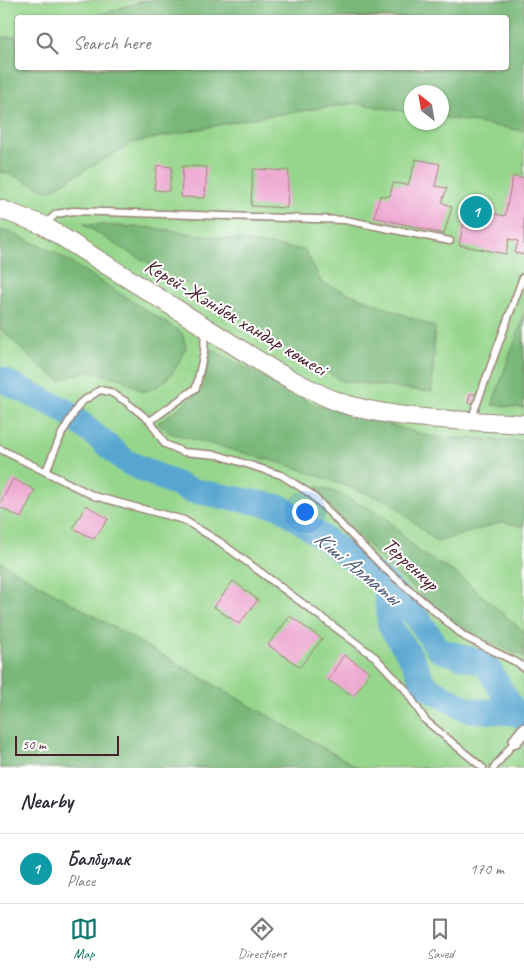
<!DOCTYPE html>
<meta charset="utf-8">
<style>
:root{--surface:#fff;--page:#f7f7f7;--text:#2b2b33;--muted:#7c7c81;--line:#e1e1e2;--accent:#0f766e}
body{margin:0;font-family:Caveat,sans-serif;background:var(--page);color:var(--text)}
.compass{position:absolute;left:404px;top:85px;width:45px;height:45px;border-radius:50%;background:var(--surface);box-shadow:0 1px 4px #0004;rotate:329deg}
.scale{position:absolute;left:15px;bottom:12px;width:104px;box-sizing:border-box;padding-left:5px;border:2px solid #4a1f2b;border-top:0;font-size:14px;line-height:18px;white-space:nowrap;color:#4a1f2b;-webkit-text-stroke:4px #fff;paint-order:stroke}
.you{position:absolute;left:304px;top:511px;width:18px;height:18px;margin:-12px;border:4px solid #fff;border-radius:50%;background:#1a73e8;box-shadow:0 0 0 8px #1a73e833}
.badge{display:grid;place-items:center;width:32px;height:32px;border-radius:50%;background:var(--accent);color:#fff;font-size:16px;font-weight:700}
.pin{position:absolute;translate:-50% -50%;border:2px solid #fff;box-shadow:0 1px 5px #0006}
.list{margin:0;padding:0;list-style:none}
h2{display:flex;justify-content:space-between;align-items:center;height:65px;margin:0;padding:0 20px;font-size:21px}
h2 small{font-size:16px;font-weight:400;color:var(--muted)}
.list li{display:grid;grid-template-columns:32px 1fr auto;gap:15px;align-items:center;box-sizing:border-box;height:70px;padding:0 20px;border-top:1px solid var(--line)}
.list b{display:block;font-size:19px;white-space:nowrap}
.list p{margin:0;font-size:16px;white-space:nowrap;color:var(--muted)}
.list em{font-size:16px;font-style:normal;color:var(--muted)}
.icon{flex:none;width:28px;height:28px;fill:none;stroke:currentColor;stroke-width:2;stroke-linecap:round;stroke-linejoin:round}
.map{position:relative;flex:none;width:524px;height:768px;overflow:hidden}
.search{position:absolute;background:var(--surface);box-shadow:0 1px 4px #0004;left:15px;right:15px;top:15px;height:55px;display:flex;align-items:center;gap:12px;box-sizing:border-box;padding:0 18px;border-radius:5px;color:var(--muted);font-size:19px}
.sheet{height:135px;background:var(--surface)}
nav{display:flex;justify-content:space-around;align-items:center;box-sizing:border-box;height:70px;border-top:1px solid var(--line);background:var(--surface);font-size:14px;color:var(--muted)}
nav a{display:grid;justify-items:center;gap:2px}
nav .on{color:var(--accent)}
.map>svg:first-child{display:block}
</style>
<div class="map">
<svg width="524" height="768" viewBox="0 0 524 768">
<rect width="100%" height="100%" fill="#fff"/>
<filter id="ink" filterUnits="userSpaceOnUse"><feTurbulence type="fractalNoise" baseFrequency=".02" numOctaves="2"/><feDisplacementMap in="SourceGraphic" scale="10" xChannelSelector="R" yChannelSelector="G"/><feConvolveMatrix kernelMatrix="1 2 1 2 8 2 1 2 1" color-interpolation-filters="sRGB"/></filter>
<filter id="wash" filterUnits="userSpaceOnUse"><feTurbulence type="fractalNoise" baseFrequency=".0096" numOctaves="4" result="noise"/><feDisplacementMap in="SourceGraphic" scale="20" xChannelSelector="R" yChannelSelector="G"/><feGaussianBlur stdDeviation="1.12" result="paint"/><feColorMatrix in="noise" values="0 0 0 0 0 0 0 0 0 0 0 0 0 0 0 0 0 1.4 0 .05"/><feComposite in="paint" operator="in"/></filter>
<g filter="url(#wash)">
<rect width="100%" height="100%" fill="#ece4c5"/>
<path fill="#96d68c" stroke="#707a5c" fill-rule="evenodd" d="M0,0H524V768H0ZM18,18H506V68H18ZM412,92H442V122H412Z"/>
<path fill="#78b778" stroke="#616b52" d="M146,0H524V131L442,117V92H412L411,113L355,103L253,118L132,143L49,191L7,173L0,172V37H17L18,68H506V18L93,17Z
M84,224L154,228L305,250L322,283L435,327L432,392L342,381L274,340L180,280L116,245Z
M0,230L9,232L54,252L182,333L186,347C175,372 170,382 144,392L120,378L87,371L60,380L38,365L0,328Z
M524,315V408L492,405Z
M211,349L311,403L433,437L524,441V527L503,522L437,542L390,502L288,465L170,433L158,423L201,392Z
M316,486L330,490L384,516L419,552L457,574L524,632V657L461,629L389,567L320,496Z
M0,562L357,767L358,768H0Z"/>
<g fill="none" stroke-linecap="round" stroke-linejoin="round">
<path stroke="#56a6d0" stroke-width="25" d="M0,379L66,411L127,462L189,490L281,507L385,583L417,617L439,650L486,664L515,713L524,717
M385,583L390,626L411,657L425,686L469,710L515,713"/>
</g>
<g id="blocks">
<path fill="#eea9d2" d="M416,159L440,164L435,186L447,188L442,202L452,207L444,234L374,217L380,196H390L393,183L408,185Z
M157,165L172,167L169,191L154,190Z
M183,166L207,167L205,198L181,197Z
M253,169L289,171L287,208L251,206Z
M513,176L524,178V255L515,253L518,241L509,239L506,254L459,245L467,208L505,216Z
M470,394H477L474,404L468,403Z
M13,479L35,490L21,518L0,507V504Z
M86,505L108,519L94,539L73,528Z
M233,581L258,600L239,624L214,607Z
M290,616L322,639L300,667L268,645Z
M344,655L370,672L354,696L328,680Z"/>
</g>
</g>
<g filter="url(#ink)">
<use href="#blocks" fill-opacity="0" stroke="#9b8278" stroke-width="1"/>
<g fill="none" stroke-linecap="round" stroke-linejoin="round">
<g stroke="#9b8278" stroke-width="9">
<path id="lane" d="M44,225L56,214L73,211L345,220L450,241
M471,420L523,277
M150,421L196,388L204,352L205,330
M0,449L94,496L184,520L220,542L375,657L405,689L425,720L483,768
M46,471L62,433L80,403L100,390L110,392L125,401L150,421L165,444L183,452L218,455L281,475L311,494L384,568L465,637L518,663L524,668
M494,768L515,741"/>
</g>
<g stroke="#9b8278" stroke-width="15">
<path id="street" d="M515,741L524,730"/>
</g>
<g stroke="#9b8278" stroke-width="20">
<path id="secondary" d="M0,209L43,225L275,371C299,383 323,398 348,405C405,421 466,420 524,424"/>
</g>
<use href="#lane" stroke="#fff" stroke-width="6"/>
<use href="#street" stroke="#fff" stroke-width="12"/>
<use href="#secondary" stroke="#fff" stroke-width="18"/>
</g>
</g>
<g text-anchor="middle" stroke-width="4" stroke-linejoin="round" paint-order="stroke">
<g font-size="21" fill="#4a1f2b" stroke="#fff">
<text transform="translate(236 317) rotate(31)" y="7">Керей-Жәнібек хандар көшесі</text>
<text transform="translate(411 564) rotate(42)" y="7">Терренкур</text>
</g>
<g font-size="22" font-style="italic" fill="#4f5c75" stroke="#fff">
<text transform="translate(358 567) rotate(39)" y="8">Кіші Алматы</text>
</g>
</g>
</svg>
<svg class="compass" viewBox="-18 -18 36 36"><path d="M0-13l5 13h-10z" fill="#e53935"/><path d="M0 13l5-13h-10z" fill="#7c7c81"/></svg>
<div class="scale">50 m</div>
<div class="you"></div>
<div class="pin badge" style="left:476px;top:212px;background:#0f9aa8">1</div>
<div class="search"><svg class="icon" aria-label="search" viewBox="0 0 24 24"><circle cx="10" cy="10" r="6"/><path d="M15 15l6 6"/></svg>Search here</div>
</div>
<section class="sheet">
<h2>Nearby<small></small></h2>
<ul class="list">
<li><span class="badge" style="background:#0f9aa8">1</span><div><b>Балбулак</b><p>Place</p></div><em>170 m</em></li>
</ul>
</section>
<nav>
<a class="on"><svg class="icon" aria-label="map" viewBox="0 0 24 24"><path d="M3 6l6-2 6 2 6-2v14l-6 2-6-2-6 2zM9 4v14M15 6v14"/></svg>Map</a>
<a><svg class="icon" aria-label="directions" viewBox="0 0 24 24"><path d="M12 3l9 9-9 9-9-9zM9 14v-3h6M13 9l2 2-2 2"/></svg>Directions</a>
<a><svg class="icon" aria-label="saved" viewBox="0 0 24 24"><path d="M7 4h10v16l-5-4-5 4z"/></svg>Saved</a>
</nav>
